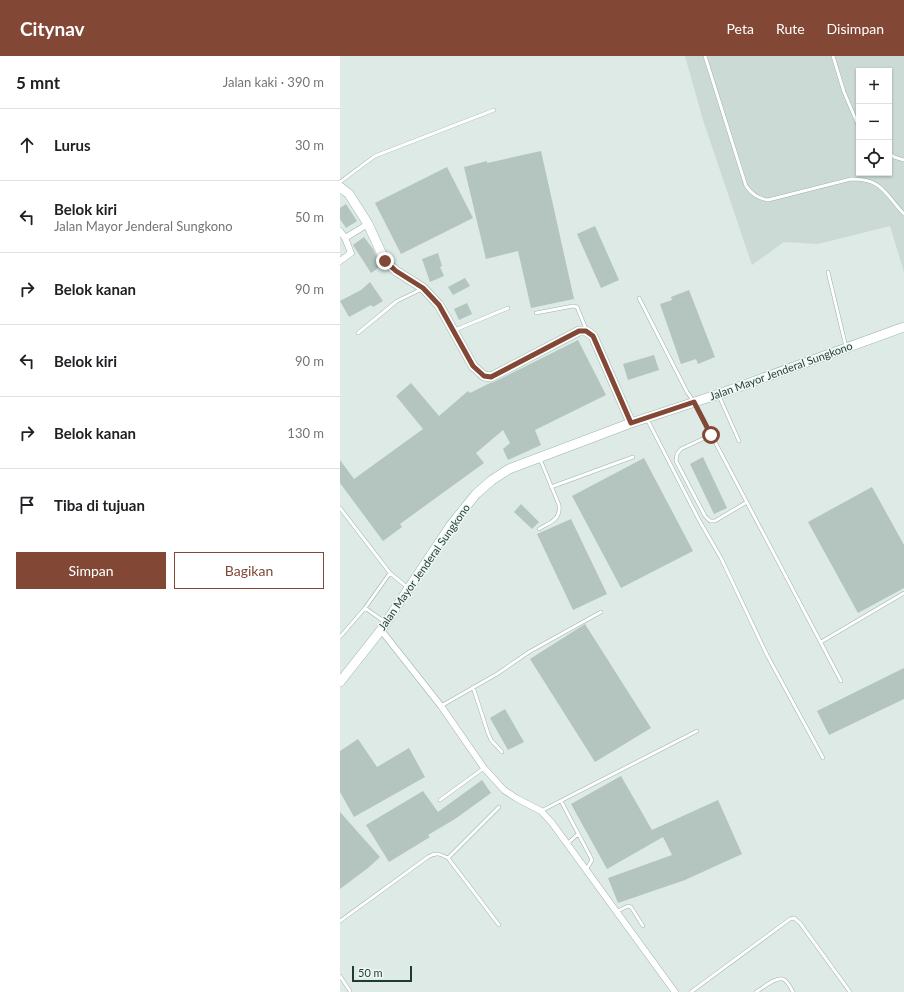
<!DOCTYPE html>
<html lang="id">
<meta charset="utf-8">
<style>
:root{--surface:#fff;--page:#f6f6f6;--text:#202124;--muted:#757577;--line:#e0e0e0;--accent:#834835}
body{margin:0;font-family:Lato,sans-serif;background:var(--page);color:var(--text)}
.controls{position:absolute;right:12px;top:12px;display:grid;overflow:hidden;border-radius:0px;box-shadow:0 1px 3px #0004}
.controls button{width:36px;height:36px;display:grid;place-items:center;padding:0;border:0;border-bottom:1px solid var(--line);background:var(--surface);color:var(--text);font:20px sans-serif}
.scale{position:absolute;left:12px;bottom:10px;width:60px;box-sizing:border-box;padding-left:4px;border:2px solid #1e3b33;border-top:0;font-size:11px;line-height:14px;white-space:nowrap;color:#1e3b33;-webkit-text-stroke:3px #eef7f2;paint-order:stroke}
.stop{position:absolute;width:12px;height:12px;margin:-9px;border:3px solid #834835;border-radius:50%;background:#fff}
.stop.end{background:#834835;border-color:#fff;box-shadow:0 1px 4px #0008}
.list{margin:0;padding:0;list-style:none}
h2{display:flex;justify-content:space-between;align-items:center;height:52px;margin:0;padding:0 16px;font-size:17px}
h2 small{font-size:13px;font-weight:400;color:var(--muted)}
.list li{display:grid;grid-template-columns:26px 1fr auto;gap:12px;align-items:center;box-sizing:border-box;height:72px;padding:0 16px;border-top:1px solid var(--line)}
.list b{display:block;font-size:15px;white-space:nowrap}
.list p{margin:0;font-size:13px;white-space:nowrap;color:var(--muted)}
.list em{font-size:13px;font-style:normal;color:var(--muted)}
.actions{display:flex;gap:8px;padding:12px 16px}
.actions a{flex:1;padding:9px 0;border:1px solid var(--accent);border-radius:0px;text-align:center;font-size:14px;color:var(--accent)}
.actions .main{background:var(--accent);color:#fff}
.icon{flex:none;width:22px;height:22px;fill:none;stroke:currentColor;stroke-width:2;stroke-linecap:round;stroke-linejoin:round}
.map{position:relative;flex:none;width:564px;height:936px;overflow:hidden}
header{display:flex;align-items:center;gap:24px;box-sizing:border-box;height:56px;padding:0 20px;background:var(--accent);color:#fff}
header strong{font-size:19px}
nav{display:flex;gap:22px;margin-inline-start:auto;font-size:14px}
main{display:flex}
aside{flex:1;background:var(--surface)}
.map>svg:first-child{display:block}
</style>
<header>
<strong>Citynav</strong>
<nav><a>Peta</a><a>Rute</a><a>Disimpan</a></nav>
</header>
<main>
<aside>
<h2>5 mnt<small>Jalan kaki · 390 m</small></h2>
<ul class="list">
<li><svg class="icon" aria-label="ahead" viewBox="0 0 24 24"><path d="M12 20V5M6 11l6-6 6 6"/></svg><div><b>Lurus</b></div><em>30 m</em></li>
<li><svg class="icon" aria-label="left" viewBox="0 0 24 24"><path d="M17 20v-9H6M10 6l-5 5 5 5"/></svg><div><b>Belok kiri</b><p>Jalan Mayor Jenderal Sungkono</p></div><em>50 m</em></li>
<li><svg class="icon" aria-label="right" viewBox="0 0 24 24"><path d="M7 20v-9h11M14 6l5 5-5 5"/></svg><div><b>Belok kanan</b></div><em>90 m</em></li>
<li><svg class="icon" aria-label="left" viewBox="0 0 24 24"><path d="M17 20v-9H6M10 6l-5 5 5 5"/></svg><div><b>Belok kiri</b></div><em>90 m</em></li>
<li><svg class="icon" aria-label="right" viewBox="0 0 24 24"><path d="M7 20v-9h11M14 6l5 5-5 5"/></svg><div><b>Belok kanan</b></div><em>130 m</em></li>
<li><svg class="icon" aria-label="arrive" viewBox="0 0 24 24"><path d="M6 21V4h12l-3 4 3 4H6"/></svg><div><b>Tiba di tujuan</b></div></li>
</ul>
<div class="actions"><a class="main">Simpan</a><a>Bagikan</a></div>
</aside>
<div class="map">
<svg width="564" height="936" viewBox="0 0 564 936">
<rect width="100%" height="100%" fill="#ddeae5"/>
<path fill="#cbdad4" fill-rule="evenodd" d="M345,0H564V216L550,170L478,188L444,186L412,209L363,64ZM519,15H549V117H519Z"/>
<path fill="#b3c5be" d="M201,95L234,243L191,252L178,195L146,203L124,111L147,105V107Z
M107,111L133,162L61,198L35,147Z
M6,148L17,165L6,172L0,163V152Z
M255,170L279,224L261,232L237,178Z
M24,181L33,193L41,210L31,217L13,189Z
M98,197L102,210L100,211L104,220L90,226L82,203Z
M125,222L130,230L113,239L108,231Z
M30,226L43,245L33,251L31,249L9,261L0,245L21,234Z
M349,234L375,301L358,308L356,303L341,308L320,248L332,244L331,241Z
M127,247L132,258L119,264L114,253Z
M238,284L266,339L195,374L201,389L168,404L163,393L170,387L163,374L136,397L144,407L60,468L62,471L43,485L0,427V404L14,423L83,373L56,340L71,327L99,360L128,335L130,337L150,327L154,326Z
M314,299L319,314L288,324L283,308Z
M363,401L387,452L374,458L350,408Z
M304,402L353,495L281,532L232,440Z
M532,431L564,489V532L518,557L468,466Z
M181,448L199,466L192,473L174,456Z
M231,463L267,538L233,554L197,478Z
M245,568L311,672L255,706L190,603Z
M564,612V643L489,679L477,655Z
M165,653L184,686L168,694L150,662Z
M18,683L37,711L69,692L85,721L14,761L0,736V695Z
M281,720L312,774L378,744L402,798L345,824L278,847L268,822L332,799L323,781L267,813L231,748Z
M142,724L151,737L115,763L88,779L90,781L49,806L26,769L83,735L98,756Z
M0,756L40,801L28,812L0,833Z"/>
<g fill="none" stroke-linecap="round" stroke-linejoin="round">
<g stroke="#a0b2ac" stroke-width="4">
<path id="lane" d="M365,0L406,130C412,138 417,142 428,144L511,123C543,123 544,137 564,158
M493,0L504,36L519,71
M549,97L554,101L564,104
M0,126L35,100L154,54
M488,216L506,291
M299,242L347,336L354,346L501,625
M196,257L233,250L237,251L246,273
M115,274L168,252
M18,277L57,245L82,233
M379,340L399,385
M307,363L359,464L381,502L427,599L483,702
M371,379L341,393L337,398L336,405L365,460L370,465H375L407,446
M211,431L293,401
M0,452L50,517L25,552L0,581
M199,473C210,466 221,464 219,449L200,403
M50,517L67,531
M25,552L45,566
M481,586L564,537
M133,631L148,677L151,684L162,696
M101,650L157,618L189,596L261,556
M100,744L144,712
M221,745L250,800L252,804L246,814
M201,755L357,675
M227,788L238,778
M108,802L159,869
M276,856L288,850L291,851L303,870
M0,865L88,801C96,796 100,798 108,802L159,751
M0,920L10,935
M351,936L450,863L454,862L460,867L510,936
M416,936C423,932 435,921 443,923C447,925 451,932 453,936"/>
</g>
<g stroke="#a0b2ac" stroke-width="7">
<path id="street" d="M0,175L5,182L28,168
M0,205L11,197L5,182
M41,574L101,650L144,712L164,734L176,742L201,755L212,767L335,936"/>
</g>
<g stroke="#9cb7ad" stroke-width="10">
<path id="secondary" d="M0,131L9,138L28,168L45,205L56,215L83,232L99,249L133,310L144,320L151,321L239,275H246L253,280L291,367
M0,626L41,574L111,469L136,438L152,424L169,413L291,367L379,338L564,271"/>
</g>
<use href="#lane" stroke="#fff" stroke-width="3"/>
<use href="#street" stroke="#fff" stroke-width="6"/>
<use href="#secondary" stroke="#fff" stroke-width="9"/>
</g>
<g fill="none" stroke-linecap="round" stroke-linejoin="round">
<path stroke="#834835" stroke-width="5" d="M45,205L56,215L83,232L99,249L133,310L144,320L151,321L239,275H246L253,280L291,367L354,346L371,379"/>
</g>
<g text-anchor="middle" stroke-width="3" stroke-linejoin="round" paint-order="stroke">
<g font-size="11" fill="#1e3b33" stroke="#eef7f2">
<text transform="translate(441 315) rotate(-20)" y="4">Jalan Mayor Jenderal Sungkono</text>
<text transform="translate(84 511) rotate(-55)" y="4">Jalan Mayor Jenderal Sungkono</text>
</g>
</g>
</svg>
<div class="controls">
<button>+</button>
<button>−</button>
<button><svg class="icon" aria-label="locate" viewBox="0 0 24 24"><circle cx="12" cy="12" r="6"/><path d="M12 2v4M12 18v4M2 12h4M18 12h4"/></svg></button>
</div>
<div class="scale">50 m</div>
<div class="stop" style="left:371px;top:379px"></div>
<div class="stop end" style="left:45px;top:205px"></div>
</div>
</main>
